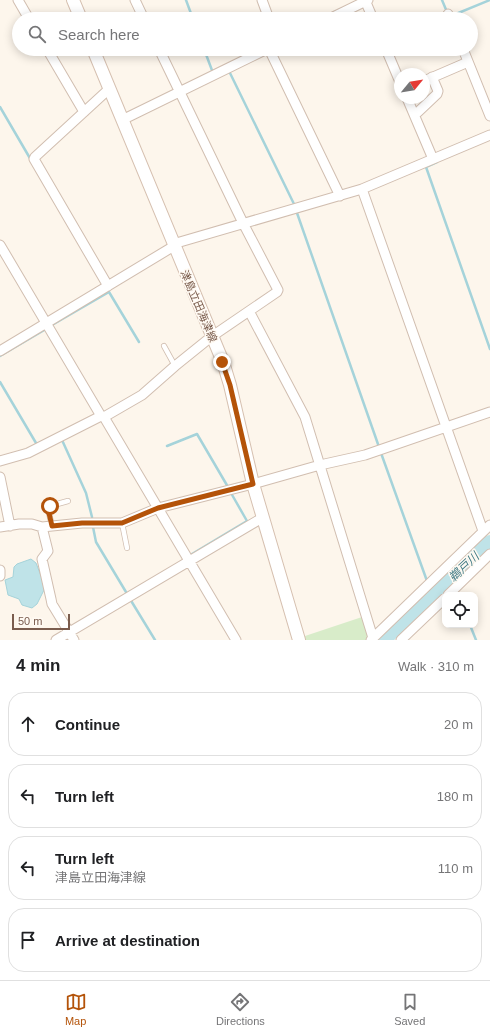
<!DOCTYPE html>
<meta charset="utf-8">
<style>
:root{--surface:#fff;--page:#f2f2f2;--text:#202124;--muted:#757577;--line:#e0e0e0;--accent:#b45309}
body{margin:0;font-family:Helvetica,"Noto Sans JP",sans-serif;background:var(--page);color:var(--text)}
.controls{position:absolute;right:12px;bottom:12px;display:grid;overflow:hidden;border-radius:8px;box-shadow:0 2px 10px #0003}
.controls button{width:36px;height:36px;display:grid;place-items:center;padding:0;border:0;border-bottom:1px solid var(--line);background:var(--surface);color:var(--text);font:20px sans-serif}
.compass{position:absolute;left:394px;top:68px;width:36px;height:36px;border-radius:50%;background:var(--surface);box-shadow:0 2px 10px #0003;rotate:60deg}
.scale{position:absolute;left:12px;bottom:10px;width:58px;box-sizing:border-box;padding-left:4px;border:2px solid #7a5c4d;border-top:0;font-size:11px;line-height:14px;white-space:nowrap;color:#7a5c4d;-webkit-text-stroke:3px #fffaf3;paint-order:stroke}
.stop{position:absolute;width:12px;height:12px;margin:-9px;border:3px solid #b45309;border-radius:50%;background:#fff}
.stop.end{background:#b45309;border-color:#fff;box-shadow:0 1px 4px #0008}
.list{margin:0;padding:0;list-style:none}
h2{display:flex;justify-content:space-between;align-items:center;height:52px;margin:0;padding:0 16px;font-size:17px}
h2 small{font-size:13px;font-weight:400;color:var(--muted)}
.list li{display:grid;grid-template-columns:26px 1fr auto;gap:12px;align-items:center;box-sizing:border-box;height:64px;margin:0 8px 8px;padding:0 8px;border:1px solid var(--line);border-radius:16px}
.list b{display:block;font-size:15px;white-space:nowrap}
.list p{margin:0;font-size:13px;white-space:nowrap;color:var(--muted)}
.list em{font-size:13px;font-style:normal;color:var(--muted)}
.icon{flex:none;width:22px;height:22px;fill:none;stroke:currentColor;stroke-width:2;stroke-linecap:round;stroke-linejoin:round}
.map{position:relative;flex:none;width:490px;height:640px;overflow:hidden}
.search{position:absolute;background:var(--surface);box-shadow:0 2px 10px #0003;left:12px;right:12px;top:12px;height:44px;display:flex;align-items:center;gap:10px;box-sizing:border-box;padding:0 14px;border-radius:22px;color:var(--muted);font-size:15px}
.sheet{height:340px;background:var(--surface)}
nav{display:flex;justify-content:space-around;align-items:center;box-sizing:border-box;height:56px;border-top:1px solid var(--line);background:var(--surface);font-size:11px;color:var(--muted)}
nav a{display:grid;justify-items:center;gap:2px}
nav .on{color:var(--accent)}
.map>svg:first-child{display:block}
</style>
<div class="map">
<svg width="490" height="640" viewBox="0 0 490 640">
<rect width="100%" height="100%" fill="#fdf6ec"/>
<path fill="#d8ecc9" d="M362,617L370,638L368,640H303L302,637Z"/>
<path fill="#bfe3e8" stroke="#a5d3da" d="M31,559L36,563L43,581L44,590L37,604L32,608L22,605L19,599L8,595L5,580L13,577L14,567L17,564Z"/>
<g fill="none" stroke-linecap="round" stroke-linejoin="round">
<path stroke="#a5d3da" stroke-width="2.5" d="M186,0L193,19
M442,0L447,12
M451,16L490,0
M204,49L213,73
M228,71H229L294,204
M0,107L31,160
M437,162L426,167L490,349
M297,213L379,447
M109,292L139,342
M52,325L109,292L108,291
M0,356L46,329
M0,382L36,443
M61,440H62L86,493L92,517
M167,446L197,434L228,487
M381,453L427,581
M93,527L96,542L126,592
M192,554L247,521L231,493
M432,590L433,593
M130,599L155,640
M470,625L476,640"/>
<path stroke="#bfe3e8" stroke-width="14" d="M384,640L433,593L490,542"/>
<g stroke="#d1beb0" stroke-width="6">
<path id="lane" d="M164,346L175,366
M122,523L127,548
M52,526L48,509L50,506L68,501"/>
</g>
<g stroke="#d1beb0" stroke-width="11">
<path id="street" d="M18,0L29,19
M135,0L144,19
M262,0L269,19
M365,0L373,19
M448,14L450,19
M329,19L368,0
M47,49L84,112
M269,49L340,196
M386,49L400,82
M463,49L490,116
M424,81L468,62
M407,98L433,159
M414,114L418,112L437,94L438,91L432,77
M122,120L267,49
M362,189L483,531
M173,244L362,189L490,135
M0,245L101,416L104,417L236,640
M108,286L34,159L35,157L109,89
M249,311L305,417L373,638
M0,351L174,246
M104,417L142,395L175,366L211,337L277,292L278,290L243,223L159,49
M0,461L28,453L101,416
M0,477L10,526
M0,527L19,524H32L42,527L82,523H122L158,508L253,484L320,465L365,455L490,412
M42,527L48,551L42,559L51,599L52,604L74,640
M0,570V576
M448,595L490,554
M56,640L262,518
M371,640L490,525
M401,640L445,598"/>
</g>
<g stroke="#d6c0b0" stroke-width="14">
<path id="secondary" d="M73,0L81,19
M93,49L223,362L230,385L253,484L299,640"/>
</g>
<use href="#lane" stroke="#fff" stroke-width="4.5"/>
<use href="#street" stroke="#fff" stroke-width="9"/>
<use href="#secondary" stroke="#fff" stroke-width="12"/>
</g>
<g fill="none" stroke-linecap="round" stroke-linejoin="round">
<path stroke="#b45309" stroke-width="5" d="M50,506L48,509L52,526L82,523H122L158,508L253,484L230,385L222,362"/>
</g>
<g text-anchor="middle" stroke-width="3" stroke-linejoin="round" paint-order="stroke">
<g font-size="11" fill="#7a5c4d" stroke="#fffaf3">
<text transform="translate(199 306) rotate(67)" y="4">津島立田海津線</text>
</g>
<g font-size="12" font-style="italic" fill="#437c86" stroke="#fffaf3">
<text transform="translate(464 567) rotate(-43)" y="4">鵜戸川</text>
</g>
</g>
</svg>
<div class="controls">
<button><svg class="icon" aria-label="locate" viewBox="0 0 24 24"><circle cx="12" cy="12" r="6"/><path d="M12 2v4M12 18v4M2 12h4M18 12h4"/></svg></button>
</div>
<svg class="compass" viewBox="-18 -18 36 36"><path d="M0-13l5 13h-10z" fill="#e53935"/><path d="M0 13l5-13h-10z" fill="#757577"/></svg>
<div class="scale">50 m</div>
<div class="stop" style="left:50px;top:506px"></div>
<div class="stop end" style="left:222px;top:362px"></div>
<div class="search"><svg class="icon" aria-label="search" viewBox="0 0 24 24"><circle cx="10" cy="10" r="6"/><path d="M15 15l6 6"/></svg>Search here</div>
</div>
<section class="sheet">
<h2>4 min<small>Walk · 310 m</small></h2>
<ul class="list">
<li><svg class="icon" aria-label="ahead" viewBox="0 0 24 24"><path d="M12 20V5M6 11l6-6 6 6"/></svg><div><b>Continue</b></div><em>20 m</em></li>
<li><svg class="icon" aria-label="left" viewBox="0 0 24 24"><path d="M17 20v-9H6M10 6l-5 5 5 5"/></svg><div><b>Turn left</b></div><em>180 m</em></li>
<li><svg class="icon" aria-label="left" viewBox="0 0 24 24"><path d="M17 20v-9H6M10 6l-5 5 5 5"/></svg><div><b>Turn left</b><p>津島立田海津線</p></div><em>110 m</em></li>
<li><svg class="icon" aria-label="arrive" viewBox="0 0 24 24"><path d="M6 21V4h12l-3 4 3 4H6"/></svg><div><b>Arrive at destination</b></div></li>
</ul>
</section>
<nav>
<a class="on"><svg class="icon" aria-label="map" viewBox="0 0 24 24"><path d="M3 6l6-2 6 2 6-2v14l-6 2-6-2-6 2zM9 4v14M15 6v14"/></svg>Map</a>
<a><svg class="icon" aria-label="directions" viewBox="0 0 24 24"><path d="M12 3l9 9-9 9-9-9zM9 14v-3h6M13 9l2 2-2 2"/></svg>Directions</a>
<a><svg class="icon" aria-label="saved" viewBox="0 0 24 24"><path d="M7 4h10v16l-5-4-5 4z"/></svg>Saved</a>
</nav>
